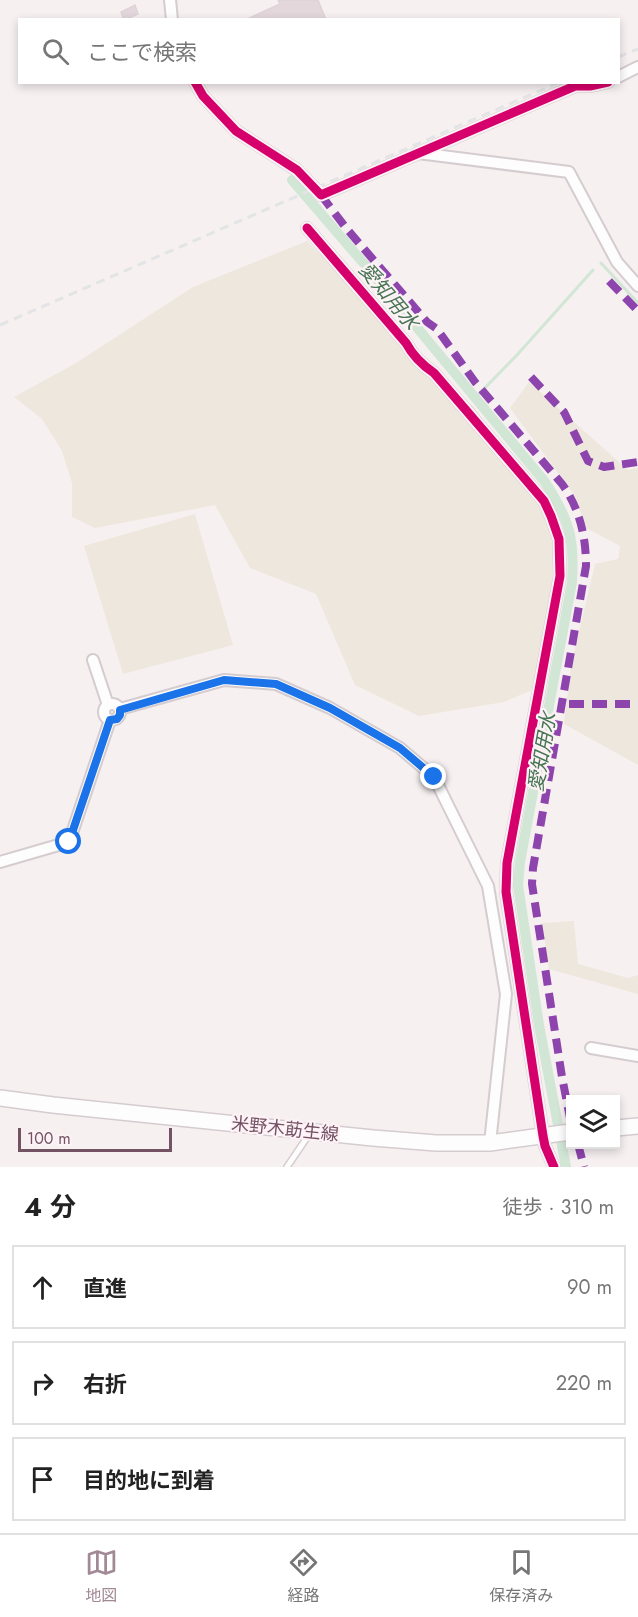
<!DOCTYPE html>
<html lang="ja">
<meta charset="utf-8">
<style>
:root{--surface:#fff;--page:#f2f2f2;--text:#222;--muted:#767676;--line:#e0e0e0;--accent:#a18995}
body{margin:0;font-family:Jost,"Noto Sans JP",sans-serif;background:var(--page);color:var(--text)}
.controls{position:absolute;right:18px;bottom:18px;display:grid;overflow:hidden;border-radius:0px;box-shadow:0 3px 9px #0003}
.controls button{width:54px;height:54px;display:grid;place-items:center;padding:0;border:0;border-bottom:2px solid var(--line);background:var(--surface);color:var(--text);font:30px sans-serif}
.scale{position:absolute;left:18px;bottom:15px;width:154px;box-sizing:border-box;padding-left:6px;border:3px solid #735263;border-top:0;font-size:16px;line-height:21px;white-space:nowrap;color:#735263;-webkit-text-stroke:4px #fdf2f5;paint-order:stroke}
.stop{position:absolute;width:18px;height:18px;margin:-14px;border:4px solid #1a73e8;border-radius:50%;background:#fff}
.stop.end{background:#1a73e8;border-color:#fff;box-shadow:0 2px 6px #0008}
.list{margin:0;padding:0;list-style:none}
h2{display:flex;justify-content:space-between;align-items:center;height:78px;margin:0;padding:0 24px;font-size:26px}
h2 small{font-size:20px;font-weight:400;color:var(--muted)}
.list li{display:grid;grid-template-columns:39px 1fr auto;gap:18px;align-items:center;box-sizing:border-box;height:84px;margin:0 12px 12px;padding:0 12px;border:2px solid var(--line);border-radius:0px}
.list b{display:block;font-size:22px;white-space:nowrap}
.list em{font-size:20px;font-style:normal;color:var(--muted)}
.icon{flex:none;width:33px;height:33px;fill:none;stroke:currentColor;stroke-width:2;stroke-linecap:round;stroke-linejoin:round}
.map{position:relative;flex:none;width:638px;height:1167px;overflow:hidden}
.search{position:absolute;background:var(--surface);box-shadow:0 3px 9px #0003;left:18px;right:18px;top:18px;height:66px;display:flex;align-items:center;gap:15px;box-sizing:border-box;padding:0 21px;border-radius:0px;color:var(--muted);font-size:22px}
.sheet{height:366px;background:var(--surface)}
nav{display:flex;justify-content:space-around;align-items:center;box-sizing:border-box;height:84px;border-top:2px solid var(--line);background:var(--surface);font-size:16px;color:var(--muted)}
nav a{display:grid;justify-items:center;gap:3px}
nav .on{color:var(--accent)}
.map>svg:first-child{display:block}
</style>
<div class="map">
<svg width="638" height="1167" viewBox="0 0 638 1167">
<rect width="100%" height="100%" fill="#f6f0f1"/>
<path fill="#eee7dd" d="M307,241L432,368L475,408L555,530L558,579L532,690L504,702L419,716L355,685L316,594L250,568L215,505L95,528L72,517V483L62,451L42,419L14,397L76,363L193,287Z
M529,382L628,470L638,468V765L564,724L571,666L595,564L618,559L620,546L586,528L575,496L510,408Z
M195,514L233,645L123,674L84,546Z
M574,921L578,964L628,978L638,975V994L549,969L542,923Z"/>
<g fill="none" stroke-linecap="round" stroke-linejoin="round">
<path stroke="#d2e6d6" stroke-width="3" d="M601,263L638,303
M476,397L517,355L593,270"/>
<path stroke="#d2e6d6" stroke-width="10" d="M292,180L366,266L545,482C569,519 575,538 572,582L520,862L518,885L539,1025L566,1167"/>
</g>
<path fill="#e3d7dc" stroke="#dfd3d8" stroke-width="1.5" d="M278,0H318L326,20H245L280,4Z
M135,5L138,14L124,20L121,12Z"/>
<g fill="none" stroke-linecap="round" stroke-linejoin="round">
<g stroke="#d5cccf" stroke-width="8">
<path id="lane" d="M287,1167L310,1133"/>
</g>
<g stroke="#d5cccf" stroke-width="14">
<path id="street" d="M170,0L172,20
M618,77L638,67
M195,82L203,96L236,131L297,170L321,195L575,86H590L608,82
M418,153L569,172L617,262L638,286
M307,228L406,343C413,356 422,365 434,373L544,501L551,516L559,539L560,576L507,863L506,892L543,1136L545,1146L554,1167
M93,660L108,705
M104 712a8 8 0 1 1 16 0a8 8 0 1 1-16 0Z
M120,709L224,680L276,684L330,708L400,748L434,777L488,886L506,994L490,1143
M0,862L69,842L110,720
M591,1048L638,1056"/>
</g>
<g stroke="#d5ccd0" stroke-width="18">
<path id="secondary" d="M0,1098L53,1105L373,1138L436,1143H490L570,1132
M616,1128L638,1126"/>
</g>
<use href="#lane" stroke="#fefdfd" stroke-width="5"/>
<use href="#street" stroke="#fefdfd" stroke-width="10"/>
<use href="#secondary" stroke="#fefdfd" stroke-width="15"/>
<path stroke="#e3e4e6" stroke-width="3" stroke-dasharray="9 6" stroke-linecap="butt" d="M618,57L638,49
M0,325L560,82"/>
<path stroke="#8e44ad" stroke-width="8" stroke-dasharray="15 8" stroke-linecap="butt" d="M321,195L346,228L427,322L437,329L475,382L562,484C580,509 586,537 586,566L533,868L532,884L562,1077L570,1118
M609,281L638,311
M531,377L564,412L588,461L604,467L638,462
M569,704H638
M578,1144L584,1167"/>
<g stroke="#fdf2f5" stroke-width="13">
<path id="cycleway" d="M195,82L203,96L236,131L297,170L321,195L575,86H590L608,82
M307,228L406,343C413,356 422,365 434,373L544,501L551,516L559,539L560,576L507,863L506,892L543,1136L545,1146L554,1167"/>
</g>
<use href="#cycleway" stroke="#d6006c" stroke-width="9"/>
</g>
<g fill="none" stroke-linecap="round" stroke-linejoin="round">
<path stroke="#1a73e8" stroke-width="8" d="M69,842L110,720L117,719L120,715V710L224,680L276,684L330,708L400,748L434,777"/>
</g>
<g text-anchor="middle" stroke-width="4.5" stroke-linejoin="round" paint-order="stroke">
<g font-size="18" fill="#735263" stroke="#fdf2f5">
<text transform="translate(285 1129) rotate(6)" y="6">米野木莇生線</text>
</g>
<g font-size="20" font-style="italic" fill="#467654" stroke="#fdf2f5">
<text transform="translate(389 296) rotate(50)" y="7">愛知用水</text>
<text transform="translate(542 752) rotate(-80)" y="7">愛知用水</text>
</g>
</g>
</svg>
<div class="controls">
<button><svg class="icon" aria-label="layers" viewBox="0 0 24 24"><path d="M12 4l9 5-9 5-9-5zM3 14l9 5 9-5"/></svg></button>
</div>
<div class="scale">100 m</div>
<div class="stop" style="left:69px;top:842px"></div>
<div class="stop end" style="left:434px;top:777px"></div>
<div class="search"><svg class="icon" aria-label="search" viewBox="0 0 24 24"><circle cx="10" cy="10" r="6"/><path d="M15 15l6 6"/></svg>ここで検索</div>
</div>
<section class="sheet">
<h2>4 分<small>徒歩 · 310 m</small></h2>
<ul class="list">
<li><svg class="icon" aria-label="ahead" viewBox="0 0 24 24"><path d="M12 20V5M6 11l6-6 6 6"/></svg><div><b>直進</b></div><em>90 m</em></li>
<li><svg class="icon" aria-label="right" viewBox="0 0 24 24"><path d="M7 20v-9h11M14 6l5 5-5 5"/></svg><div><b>右折</b></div><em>220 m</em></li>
<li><svg class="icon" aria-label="arrive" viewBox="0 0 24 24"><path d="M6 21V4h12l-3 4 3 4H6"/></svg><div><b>目的地に到着</b></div></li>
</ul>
</section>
<nav>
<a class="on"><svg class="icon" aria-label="map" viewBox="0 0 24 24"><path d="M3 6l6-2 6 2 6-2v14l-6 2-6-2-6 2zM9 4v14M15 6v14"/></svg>地図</a>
<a><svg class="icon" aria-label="directions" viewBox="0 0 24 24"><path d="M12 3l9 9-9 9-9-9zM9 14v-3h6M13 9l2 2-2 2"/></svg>経路</a>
<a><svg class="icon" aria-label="saved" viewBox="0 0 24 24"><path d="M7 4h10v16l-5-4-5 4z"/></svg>保存済み</a>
</nav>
